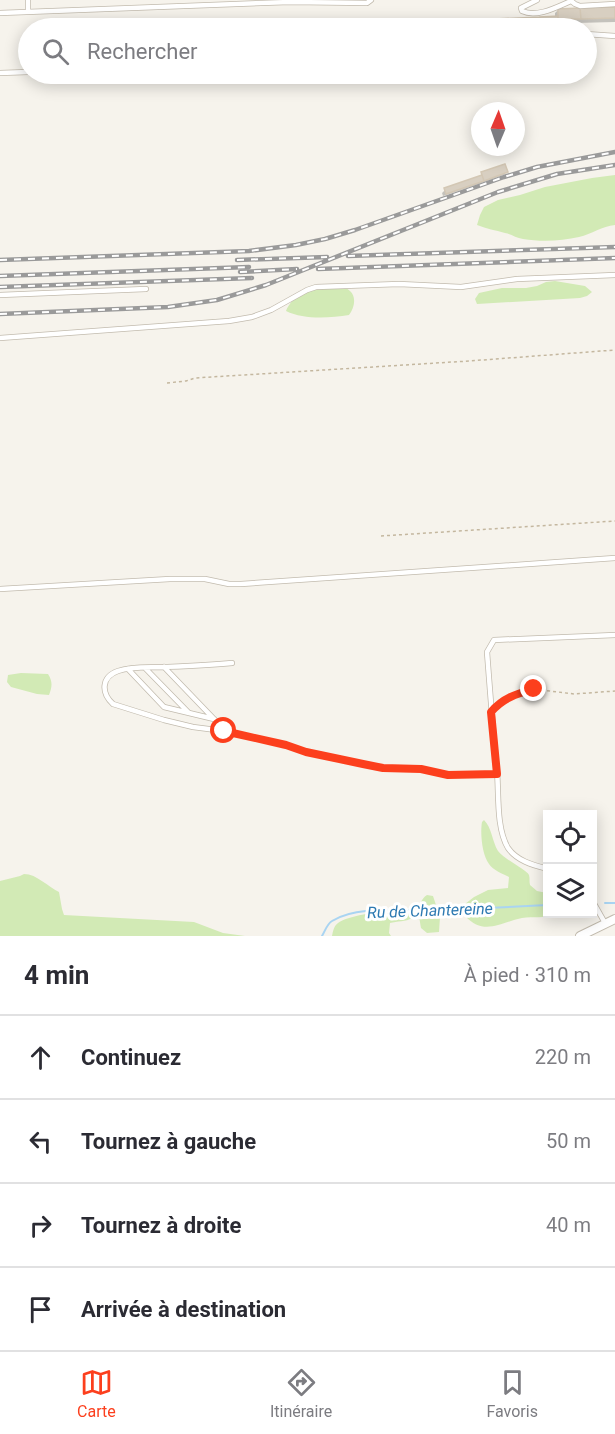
<!DOCTYPE html>
<html lang="fr">
<meta charset="utf-8">
<style>
:root{--surface:#fff;--page:#f2f2f3;--text:#2b2b33;--muted:#7c7c81;--line:#e1e1e2;--accent:#fc3f1d}
body{margin:0;font-family:Roboto,sans-serif;background:var(--page);color:var(--text)}
.controls{position:absolute;right:18px;bottom:18px;display:grid;overflow:hidden;border-radius:0px;box-shadow:0 3px 15px #0003}
.controls button{width:54px;height:54px;display:grid;place-items:center;padding:0;border:0;border-bottom:2px solid var(--line);background:var(--surface);color:var(--text);font:30px sans-serif}
.compass{position:absolute;left:471px;top:102px;width:54px;height:54px;border-radius:50%;background:var(--surface);box-shadow:0 3px 15px #0003;rotate:2deg}
.stop{position:absolute;width:18px;height:18px;margin:-14px;border:4px solid #fc3f1d;border-radius:50%;background:#fff}
.stop.end{background:#fc3f1d;border-color:#fff;box-shadow:0 2px 6px #0008}
.list{margin:0;padding:0;list-style:none}
h2{display:flex;justify-content:space-between;align-items:center;height:78px;margin:0;padding:0 24px;font-size:26px}
h2 small{font-size:20px;font-weight:400;color:var(--muted)}
.list li{display:grid;grid-template-columns:39px 1fr auto;gap:18px;align-items:center;box-sizing:border-box;height:84px;padding:0 24px;border-top:2px solid var(--line)}
.list b{display:block;font-size:22px;white-space:nowrap}
.list em{font-size:20px;font-style:normal;color:var(--muted)}
.icon{flex:none;width:33px;height:33px;fill:none;stroke:currentColor;stroke-width:2;stroke-linecap:round;stroke-linejoin:round}
.map{position:relative;flex:none;width:615px;height:936px;overflow:hidden}
.search{position:absolute;background:var(--surface);box-shadow:0 3px 15px #0003;left:18px;right:18px;top:18px;height:66px;display:flex;align-items:center;gap:15px;box-sizing:border-box;padding:0 21px;border-radius:33px;color:var(--muted);font-size:22px}
.sheet{height:414px;background:var(--surface)}
nav{display:flex;justify-content:space-around;align-items:center;box-sizing:border-box;height:84px;border-top:2px solid var(--line);background:var(--surface);font-size:16px;color:var(--muted)}
nav a{display:grid;justify-items:center;gap:3px}
nav .on{color:var(--accent)}
.map>svg:first-child{display:block}
</style>
<div class="map">
<svg width="615" height="936" viewBox="0 0 615 936">
<rect width="100%" height="100%" fill="#f6f3ec"/>
<path fill="#d2eab5" d="M615,175V225C602,226 592,234 579,237C562,241 541,242 523,239C516,238 511,234 505,233C495,230 487,229 477,225L480,215L484,207L498,200L520,195L545,187L592,178Z
M555,281L585,286L592,292L587,296L580,298L477,304L475,299L479,293L502,288H526L537,286L546,282Z
M340,286C343,287 347,288 350,291C357,297 354,309 349,315C330,318 304,320 286,311C288,304 299,293 306,291C313,288 331,287 340,286Z
M21,673L48,674C53,682 52,687 49,695L37,694L11,687L7,682L8,675Z
M484,820C492,828 492,841 498,851C505,860 527,870 529,875C530,878 529,882 530,885L537,891L547,893L548,914H554C544,919 533,916 522,918C499,923 484,936 465,916V904L474,897L488,890L508,888L509,877C503,874 493,870 489,864C482,855 480,833 482,822Z
M24,874C37,874 48,887 59,892L62,909L64,915L194,922L223,933L245,936H0V881L20,876Z
M427,895L433,896L440,917L439,932L427,933L421,928C419,917 416,902 427,895Z
M391,909H410L412,912V918C406,922 397,921 390,923L389,933L391,936H332C333,931 334,926 338,923C347,916 379,912 391,909Z"/>
<path fill="#0003" d="M615,8V22L576,23V21L557,22V26L554,28H475L491,27L490,25L495,20L555,18V13L558,10Z
M506,172L503,175L443,196L442,193L445,190L479,177L482,174Z"/>
<g fill="none" stroke-linecap="round" stroke-linejoin="round">
<path stroke="#a9d4f2" stroke-width="2" d="M605,903H615
M322,936C325,931 327,924 332,921C356,905 404,911 432,910C470,909 509,907 548,905"/>
</g>
<path fill="#d8cfc1" stroke="#d3c7b4" stroke-width="1.5" d="M615,7V18L581,19L580,8Z
M580,8L581,19H558V9Z
M558,16V27H541L540,17Z
M540,17L541,27L495,28V19Z
M505,164L508,172L484,181L481,172Z
M482,175L484,181L446,194L444,188Z"/>
<g fill="none" stroke-linecap="round" stroke-linejoin="round">
<g stroke="#c2bbae" stroke-width="6">
<path id="lane" d="M28,0V12
M537,0L521,8L522,11C537,18 557,7 571,1
M570,0L575,4L580,6L615,4
M0,13L290,2L367,3L371,0
M586,34L615,36
M0,73L28,72
M0,295L146,289
M0,338L229,321L252,317L271,310L307,290L316,287L399,284L461,287L517,279L615,275
M0,589L170,579H205L229,584H241L615,558
M232,663C210,665 187,666 165,667C150,668 133,666 118,671C101,677 101,693 113,704L164,720L193,727L224,731L286,745L306,752L363,764L383,768L421,769L448,775L497,774
M164,667L214,719L224,731
M145,668L189,713
M128,669L164,707L214,719
M548,869C533,865 517,861 508,848C496,828 499,794 497,771C493,731 490,691 487,652L494,640L615,635
M592,900L605,923"/>
</g>
<g stroke="#c2bbae" stroke-width="10">
<path id="street" d="M580,936L615,919"/>
</g>
<path stroke="#c4b79f" stroke-width="1.5" stroke-dasharray="3 3" stroke-linecap="butt" d="M167,383L186,381L195,378L469,361L615,350
M381,536L615,521
M497,705L508,697L534,689L574,694L615,691"/>
<use href="#lane" stroke="#fff" stroke-width="4.5"/>
<use href="#street" stroke="#fff" stroke-width="8"/>
<g stroke="#9a9a9a" stroke-width="4.5">
<path id="rail" d="M348,256L615,247
M0,260L249,251L296,245L325,239L355,230L504,177L537,167L615,152
M237,260L327,257
M318,269L615,258
M240,272L297,269
M0,276L249,267
M0,287L252,278
M0,314L168,307L217,300L266,285L498,192L557,174L615,165"/>
</g>
<use href="#rail" stroke="#fff" stroke-width="2" stroke-dasharray="7" stroke-linecap="butt"/>
</g>
<g fill="none" stroke-linecap="round" stroke-linejoin="round">
<path stroke="#fc3f1d" stroke-width="8" d="M224,731L286,745L306,752L363,764L383,768L421,769L448,775L497,774L491,712C503,698 516,694 534,689"/>
</g>
<g text-anchor="middle" stroke-width="6" stroke-linejoin="round" paint-order="stroke">
<g font-size="16" font-style="italic" fill="#2e7ab2" stroke="#fff">
<text transform="translate(430 910) rotate(-2)" y="6">Ru de Chantereine</text>
</g>
</g>
</svg>
<div class="controls">
<button><svg class="icon" aria-label="locate" viewBox="0 0 24 24"><circle cx="12" cy="12" r="6"/><path d="M12 2v4M12 18v4M2 12h4M18 12h4"/></svg></button>
<button><svg class="icon" aria-label="layers" viewBox="0 0 24 24"><path d="M12 4l9 5-9 5-9-5zM3 14l9 5 9-5"/></svg></button>
</div>
<svg class="compass" viewBox="-18 -18 36 36"><path d="M0-13l5 13h-10z" fill="#e53935"/><path d="M0 13l5-13h-10z" fill="#7c7c81"/></svg>
<div class="stop" style="left:224px;top:731px"></div>
<div class="stop end" style="left:534px;top:689px"></div>
<div class="search"><svg class="icon" aria-label="search" viewBox="0 0 24 24"><circle cx="10" cy="10" r="6"/><path d="M15 15l6 6"/></svg>Rechercher</div>
</div>
<section class="sheet">
<h2>4 min<small>À pied · 310 m</small></h2>
<ul class="list">
<li><svg class="icon" aria-label="ahead" viewBox="0 0 24 24"><path d="M12 20V5M6 11l6-6 6 6"/></svg><div><b>Continuez</b></div><em>220 m</em></li>
<li><svg class="icon" aria-label="left" viewBox="0 0 24 24"><path d="M17 20v-9H6M10 6l-5 5 5 5"/></svg><div><b>Tournez à gauche</b></div><em>50 m</em></li>
<li><svg class="icon" aria-label="right" viewBox="0 0 24 24"><path d="M7 20v-9h11M14 6l5 5-5 5"/></svg><div><b>Tournez à droite</b></div><em>40 m</em></li>
<li><svg class="icon" aria-label="arrive" viewBox="0 0 24 24"><path d="M6 21V4h12l-3 4 3 4H6"/></svg><div><b>Arrivée à destination</b></div></li>
</ul>
</section>
<nav>
<a class="on"><svg class="icon" aria-label="map" viewBox="0 0 24 24"><path d="M3 6l6-2 6 2 6-2v14l-6 2-6-2-6 2zM9 4v14M15 6v14"/></svg>Carte</a>
<a><svg class="icon" aria-label="directions" viewBox="0 0 24 24"><path d="M12 3l9 9-9 9-9-9zM9 14v-3h6M13 9l2 2-2 2"/></svg>Itinéraire</a>
<a><svg class="icon" aria-label="saved" viewBox="0 0 24 24"><path d="M7 4h10v16l-5-4-5 4z"/></svg>Favoris</a>
</nav>
